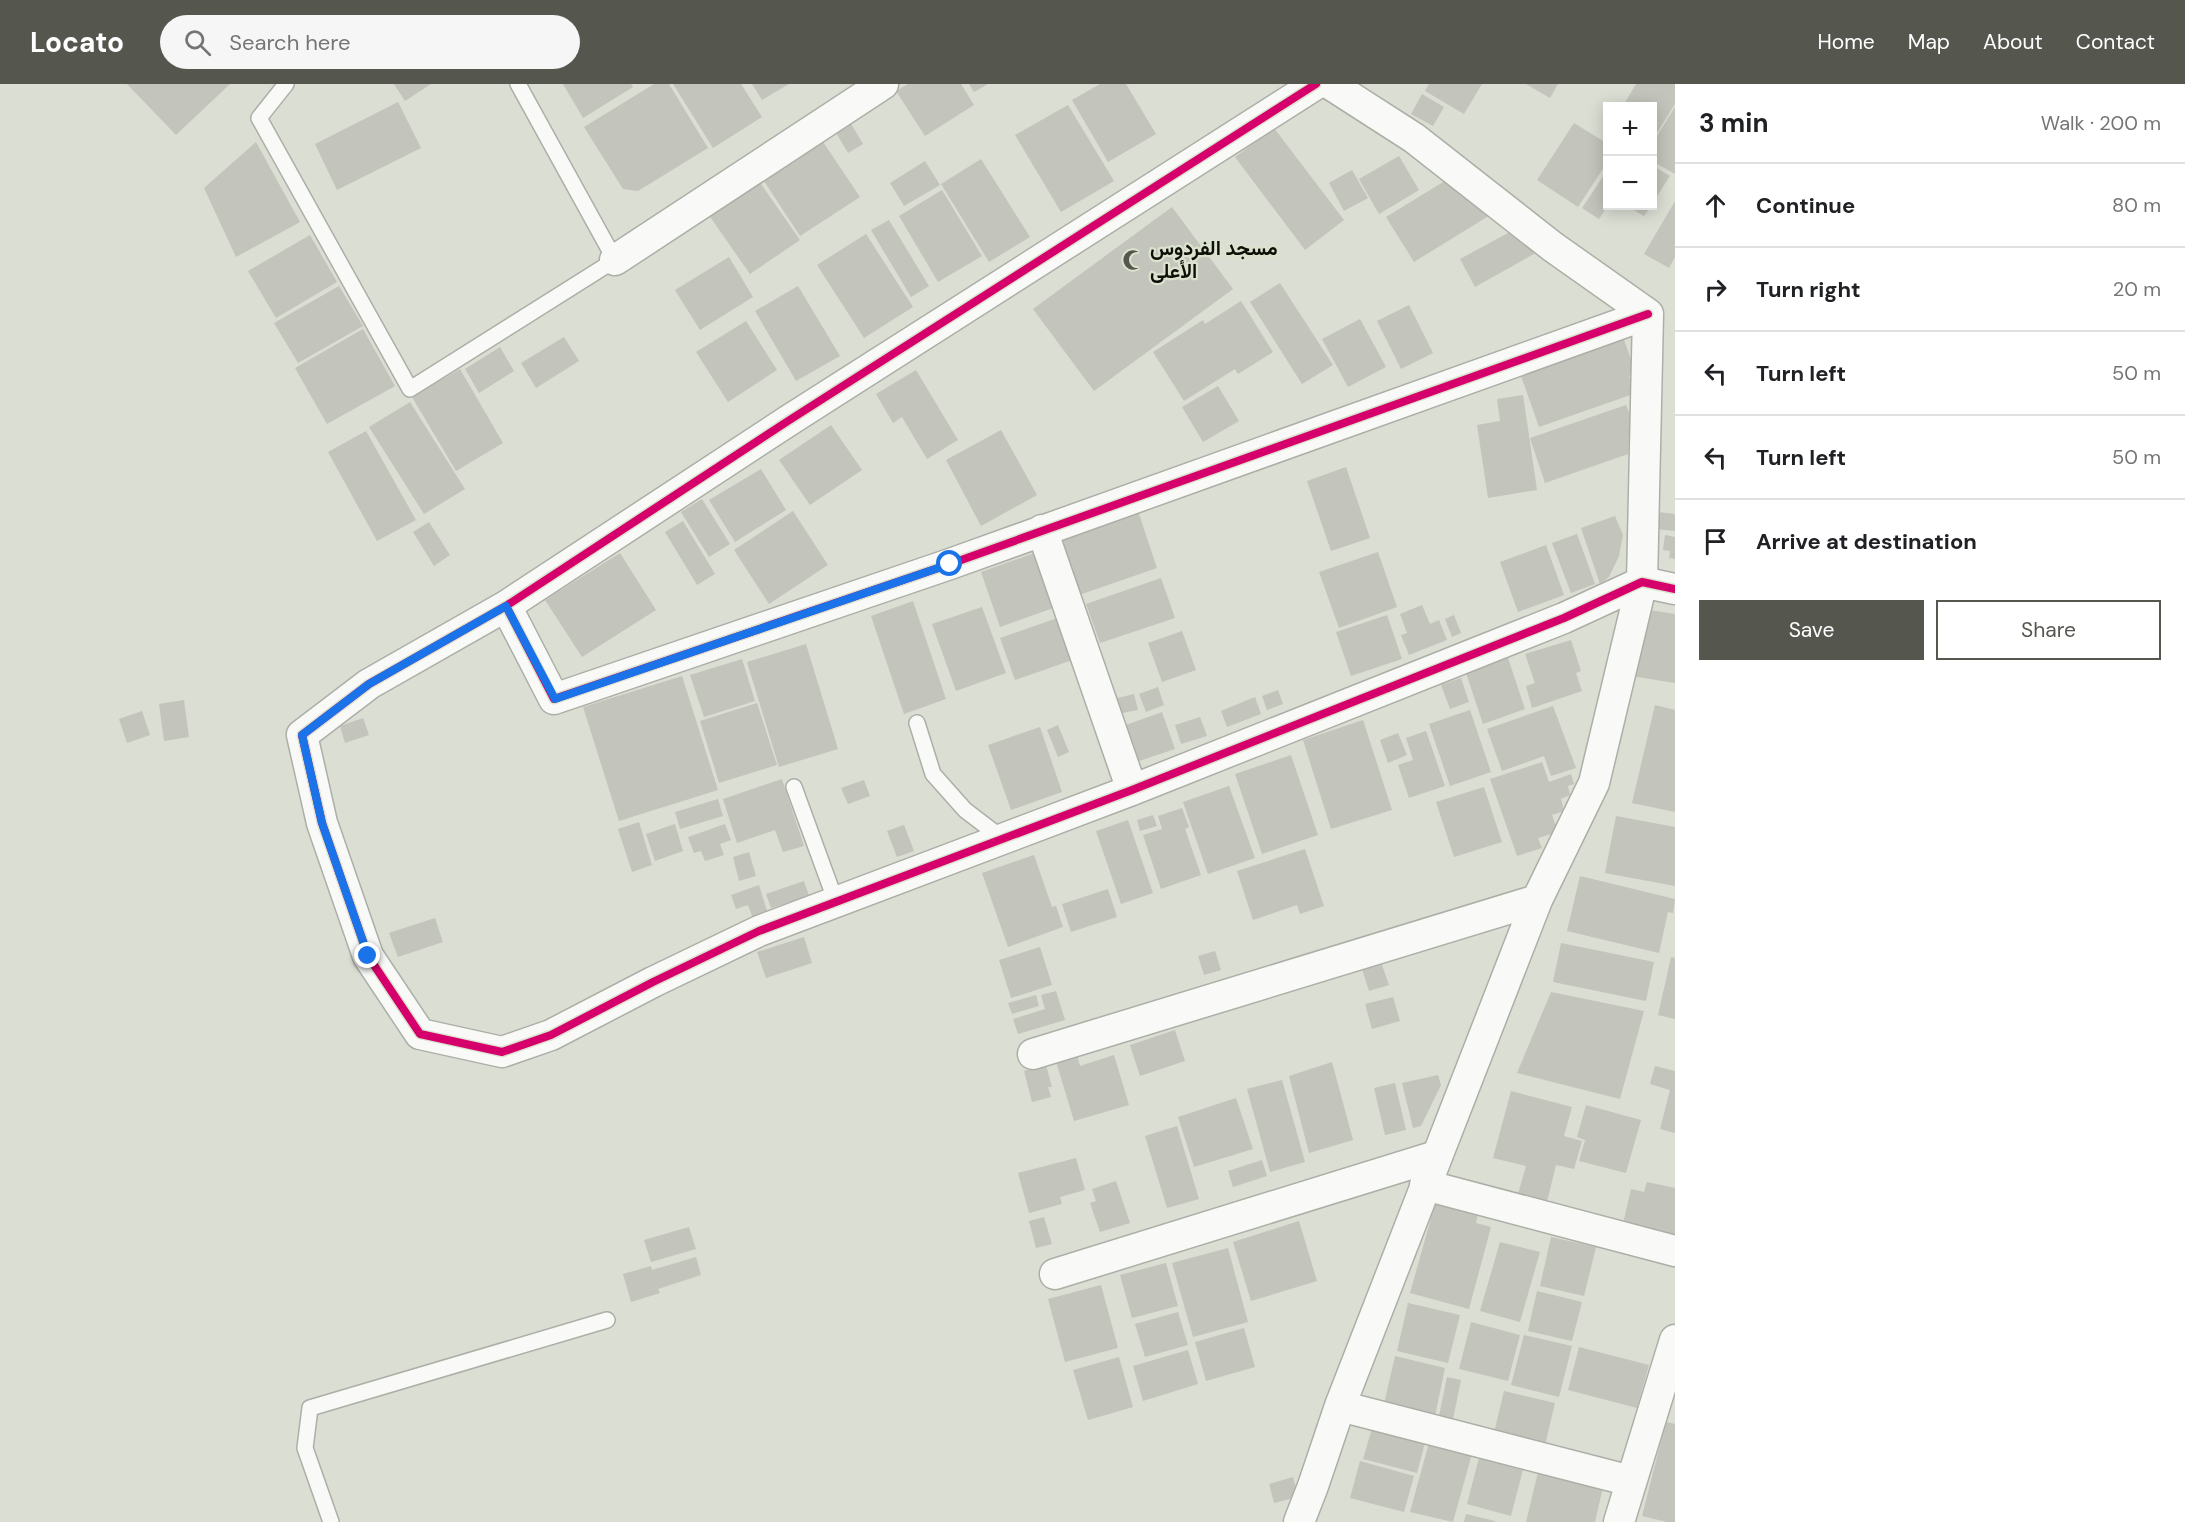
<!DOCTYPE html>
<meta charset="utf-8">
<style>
:root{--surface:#fff;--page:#f6f6f6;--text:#202124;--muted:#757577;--line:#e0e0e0;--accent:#55574f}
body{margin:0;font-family:"DM Sans",Vazirmatn,sans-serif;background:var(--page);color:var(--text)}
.controls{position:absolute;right:18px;top:18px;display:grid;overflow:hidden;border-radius:0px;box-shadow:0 3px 15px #0003}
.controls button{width:54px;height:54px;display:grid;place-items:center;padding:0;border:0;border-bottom:2px solid var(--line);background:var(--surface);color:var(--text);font:30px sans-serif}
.stop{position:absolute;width:18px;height:18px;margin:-14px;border:4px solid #1a73e8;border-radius:50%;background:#fff}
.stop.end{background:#1a73e8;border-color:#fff;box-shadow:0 2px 6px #0008}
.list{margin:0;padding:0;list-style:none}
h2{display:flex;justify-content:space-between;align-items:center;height:78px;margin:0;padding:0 24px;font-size:26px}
h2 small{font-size:20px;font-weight:400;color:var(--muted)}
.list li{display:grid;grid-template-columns:39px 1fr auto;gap:18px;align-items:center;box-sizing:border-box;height:84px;padding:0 24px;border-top:2px solid var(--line)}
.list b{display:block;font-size:22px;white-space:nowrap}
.list em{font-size:20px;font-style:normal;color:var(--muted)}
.actions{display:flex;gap:12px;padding:18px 24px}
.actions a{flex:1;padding:14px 0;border:2px solid var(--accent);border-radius:0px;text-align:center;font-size:21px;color:var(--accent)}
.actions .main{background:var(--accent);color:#fff}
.icon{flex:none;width:33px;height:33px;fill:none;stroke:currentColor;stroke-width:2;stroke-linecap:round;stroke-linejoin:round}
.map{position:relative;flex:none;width:1675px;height:1438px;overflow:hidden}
header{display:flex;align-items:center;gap:36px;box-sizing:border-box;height:84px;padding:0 30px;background:var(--accent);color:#fff}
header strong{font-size:28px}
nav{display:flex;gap:33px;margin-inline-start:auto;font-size:21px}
.search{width:420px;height:54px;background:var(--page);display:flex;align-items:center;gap:15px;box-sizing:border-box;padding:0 21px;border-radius:33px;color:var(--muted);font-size:22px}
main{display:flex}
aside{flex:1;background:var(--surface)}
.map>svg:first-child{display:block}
</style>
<header>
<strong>Locato</strong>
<div class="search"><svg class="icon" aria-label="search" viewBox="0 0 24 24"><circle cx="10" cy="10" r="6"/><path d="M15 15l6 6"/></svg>Search here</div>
<nav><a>Home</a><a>Map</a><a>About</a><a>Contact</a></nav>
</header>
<main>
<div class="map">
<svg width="1675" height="1438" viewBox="0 0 1675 1438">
<rect width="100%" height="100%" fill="#daded3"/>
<path fill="#c3c4bb" d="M127,0H230L176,51Z
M394,0H431L405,17Z
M563,0H631L633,3L583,34Z
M654,0H669L708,64L638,107L623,105L584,43Z
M673,0H741L762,33L713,64Z
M752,0H789L762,16Z
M908,0H961L974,21L925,52L896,7Z
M969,0H988L974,8Z
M1100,0H1126L1156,50L1108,78L1072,16Z
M1429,0H1482L1464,30L1425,7Z
M1526,0H1558L1550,14Z
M1636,0H1675V20L1652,57V22H1623Z
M1422,10L1444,23L1433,42L1411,30Z
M398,18L421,64L337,106L315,60Z
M1068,21L1114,97L1061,128L1015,51Z
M1675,23V90L1652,77V60Z
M850,38L863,60L848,69L835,47Z
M1574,39L1608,60V77L1578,123L1537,96Z
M1274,44L1344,136L1305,166L1235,73Z
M817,49L860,113L800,152L758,88Z
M256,58L300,138L236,173L204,104Z
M1399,72L1419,106L1379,130L1359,95Z
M981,75L1030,153L989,178L941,100Z
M925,77L940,101L904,122L890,99Z
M1652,81L1670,92L1652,120Z
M1608,85V122L1599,135L1582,124Z
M1352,86L1368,114L1344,127L1329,99Z
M754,90L800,156L750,190L704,124Z
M1453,92L1495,128L1414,178L1386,133Z
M942,106L982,172L938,198L899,132Z
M1675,117V173L1669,184L1644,170Z
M1627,122H1651L1644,132Z
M1172,123L1233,205L1094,307L1033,225Z
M889,136L929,202L911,213L871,146Z
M1519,143L1534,170L1475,203L1460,175Z
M866,150L913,223L864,254L817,181Z
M310,151L337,198L276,234L248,187Z
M729,173L753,213L700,246L675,206Z
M1280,199L1333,281L1302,300L1250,218Z
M339,202L363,242L298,279L274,239Z
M798,202L840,272L796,297L755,227Z
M1241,217L1273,268L1238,290L1235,285L1184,317L1153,268L1203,236L1205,240Z
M1409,221L1433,269L1401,285L1377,237Z
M1360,235L1386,283L1348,303L1322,255Z
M746,237L777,286L728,318L696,268Z
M363,245L395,302L327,340L295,284Z
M564,253L579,277L536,304L521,279Z
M1623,253L1636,289L1629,292L1636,309L1539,343L1520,289Z
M500,263L514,287L479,309L465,285Z
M460,285L503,359L456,387L412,313Z
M916,286L958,356L927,375L902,333L893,339L876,310Z
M1218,302L1239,337L1203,358L1182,323Z
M1523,311L1537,406L1488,414L1477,341L1500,337L1497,315Z
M410,318L465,405L424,430L369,343Z
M1626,321L1630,331L1628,370L1545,399L1530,354Z
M831,341L862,386L810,421L779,376Z
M1001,346L1037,411L981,442L946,376Z
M366,347L416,436L377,457L328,368Z
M1346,383L1370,454L1331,467L1307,397Z
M761,385L786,426L735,458L709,416Z
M702,415L730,460L709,473L681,428Z
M793,427L828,481L769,520L734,466Z
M1138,427L1157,484L1079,511L1059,455Z
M1658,428L1675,430V447L1656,445Z
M1615,432L1623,451L1619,472L1609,493L1600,500L1581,444Z
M683,437L715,490L697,501L665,448Z
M429,438L450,471L434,482L413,448Z
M1577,450L1595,500L1571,509L1552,459Z
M1665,451L1675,453V475L1669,474L1670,467L1663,466Z
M1546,461L1564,511L1518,528L1500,478Z
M1037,468L1056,523L1000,543L981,488Z
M1378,468L1397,523L1339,544L1319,488Z
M620,469L656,526L582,573L545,516Z
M1161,494L1175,534L1100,559L1086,520Z
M913,517L946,615L904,630L871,532Z
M1422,521L1430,540L1439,536L1447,556L1409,571L1401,551L1407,549L1400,530Z
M982,523L1006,589L956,607L932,540Z
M1643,525L1675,530V599L1631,592Z
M1387,531L1402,575L1351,592L1336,548Z
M1454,531L1461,549L1452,553L1445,535Z
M1060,533L1075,575L1015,596L1000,554Z
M1182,547L1196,586L1162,598L1148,559Z
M1571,556L1581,587L1576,589L1582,607L1532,624L1526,602L1535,599L1525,570Z
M806,560L838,665L779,683L747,578Z
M1508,574L1525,625L1483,640L1466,589Z
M742,575L755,617L704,633L690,591Z
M682,592L718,706L619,737L583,623Z
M1461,594L1469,618L1450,625L1441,601Z
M1158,603L1164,621L1146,628L1139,610Z
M1278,606L1283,620L1267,626L1262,612Z
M1134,610L1138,626L1117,630L1114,615Z
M1255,613L1261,630L1227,643L1221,627Z
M184,616L189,653L164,657L159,620Z
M757,619L777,681L719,699L700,637Z
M1655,621L1675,626V728L1632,719Z
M1553,622L1576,684L1551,692L1544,672L1502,687L1487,645Z
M1470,626L1491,688L1450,702L1429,640Z
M142,627L150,651L127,659L119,635Z
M1162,628L1175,665L1139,677L1126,641Z
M1200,633L1207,652L1181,660L1175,641Z
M363,634L369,651L345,659L340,642Z
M1363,636L1392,726L1331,745L1303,656Z
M1058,641L1069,668L1058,673L1047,646Z
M1040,643L1062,708L1011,726L988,661Z
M1426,647L1445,702L1409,714L1398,681L1413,676L1406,654Z
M1398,649L1407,671L1388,679L1380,656Z
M1291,671L1318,751L1262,770L1235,690Z
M1542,678L1549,698L1571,690L1574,700L1568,702L1570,711L1561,715L1564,727L1552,731L1558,748L1538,754L1542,764L1517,772L1490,695Z
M782,695L804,762L783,768L775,746L737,759L723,715Z
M864,696L870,712L848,720L841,704Z
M1229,702L1255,774L1208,790L1183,718Z
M1484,703L1502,758L1454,773L1436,718Z
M718,715L723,732L680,745L675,728Z
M1182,724L1189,743L1185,745L1201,791L1161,805L1143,751L1162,745L1158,732Z
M1153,731L1157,742L1140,747L1137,736Z
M1616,732L1675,743V802L1605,789Z
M1128,736L1153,809L1121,820L1096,747Z
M639,738L652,781L632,788L618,745Z
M675,740L683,767L655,777L646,750Z
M725,740L731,756L720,760L724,771L705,777L701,767L694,769L688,753Z
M904,741L914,767L897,773L887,747Z
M1305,765L1324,822L1300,830L1297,821L1253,836L1237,787Z
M749,768L756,792L739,797L733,773Z
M1034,771L1052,823L1056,822L1063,843L1008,863L982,789Z
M1580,792L1675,815L1673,829L1668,828L1659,869L1567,847Z
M804,797L809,812L771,824L766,810Z
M759,801L767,827L752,832L748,821L736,825L731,811Z
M1108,805L1117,833L1071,848L1062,820Z
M435,834L443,858L398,873L389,849Z
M804,853L812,879L766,894L757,868Z
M1561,859L1654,878L1646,917L1553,898Z
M1040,863L1052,901L1011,914L999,876Z
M1215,867L1221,886L1204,891L1198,872Z
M1671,873L1675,874V935L1658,931Z
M1381,878L1389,901L1369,907L1362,885Z
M1056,907L1065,936L1018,950L1013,935L1045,925L1041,911Z
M1551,908L1644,927L1620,1015L1517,989Z
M1036,911L1039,922L1012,930L1008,919Z
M1393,913L1400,937L1372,945L1365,920Z
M1175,946L1185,977L1140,992L1130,961Z
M1076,967L1080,982L1114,971L1129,1021L1074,1037L1055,974Z
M1332,978L1353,1056L1309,1069L1289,992Z
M1046,981L1052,1003H1048L1051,1013L1032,1018L1024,987Z
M1655,982L1675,987V1049L1660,1045L1670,1006L1650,1000Z
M1438,991L1441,1001L1421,1042L1413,1044L1402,999Z
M1282,996L1305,1078L1270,1088L1247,1005Z
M1395,999L1406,1046L1385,1051L1374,1004Z
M1511,1007L1572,1023L1564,1052L1582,1057L1574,1085L1556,1081L1547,1118L1518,1110L1526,1082L1493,1074Z
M1236,1014L1253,1065L1194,1083L1178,1033Z
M1586,1021L1641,1036L1626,1089L1579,1077L1585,1056L1577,1053Z
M1177,1042L1199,1115L1167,1124L1145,1052Z
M1076,1074L1085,1106L1060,1113L1062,1120L1029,1129L1018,1089Z
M1262,1076L1267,1092L1233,1103L1228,1087Z
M1116,1097L1130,1139L1100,1148L1090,1119L1096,1117L1092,1105Z
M1647,1098L1675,1104V1151L1623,1140L1631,1105L1644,1108Z
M1435,1120L1478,1131L1476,1139L1491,1143L1469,1225L1410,1209Z
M1044,1133L1052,1160L1036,1164L1029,1137Z
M1299,1137L1317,1197L1251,1217L1233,1158Z
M689,1143L696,1165L651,1178L644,1156Z
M1551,1153L1596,1163L1584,1212L1540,1202Z
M1500,1158L1540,1168L1520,1238L1480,1227Z
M1228,1164L1248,1238L1193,1253L1172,1179Z
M696,1173L701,1191L658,1205L660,1209L631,1218L623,1190L651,1182L652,1186Z
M1166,1179L1178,1222L1132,1234L1120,1191Z
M1101,1201L1118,1264L1065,1278L1048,1215Z
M1537,1207L1582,1218L1572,1257L1528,1247Z
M1408,1219L1460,1231L1448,1279L1397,1267Z
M1178,1228L1188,1261L1145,1273L1135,1240Z
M1471,1238L1520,1251L1508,1297L1459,1285Z
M1244,1244L1255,1283L1206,1297L1195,1258Z
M1524,1251L1572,1262L1559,1313L1511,1301Z
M1579,1263L1649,1281L1637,1324L1568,1306Z
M1188,1266L1198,1300L1143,1317L1133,1282Z
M1395,1272L1445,1284L1435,1332L1384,1320Z
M1119,1273L1133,1323L1088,1336L1073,1286Z
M1447,1293L1461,1296L1453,1335L1439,1332Z
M1504,1307L1555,1319L1545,1361L1494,1349Z
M1666,1338L1675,1340V1438H1667L1642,1432Z
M1373,1341L1426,1355L1417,1389L1363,1375Z
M1430,1355L1473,1366L1453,1438L1410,1428Z
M1481,1366L1525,1378L1511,1432L1467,1420Z
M1360,1377L1414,1392L1404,1428L1350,1414Z
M1538,1388L1603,1403L1595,1438H1526Z
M1293,1393L1298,1413L1274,1419L1269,1400Z
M1466,1430L1495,1437V1438H1464Z"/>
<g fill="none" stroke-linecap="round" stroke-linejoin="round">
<g stroke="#acafa6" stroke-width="18">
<path id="service" d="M286,0L259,34L410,305L615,176L518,0
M917,639L933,690L965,726L1003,755
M794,703L836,818
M331,1438L305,1364L310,1324L607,1236"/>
</g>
<g stroke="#acafa6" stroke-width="33">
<path id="minor" d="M1316,0L788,337L506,522L554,615L950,480L1648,230
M615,176L883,0
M1042,446L1132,706
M506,522L369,600L302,651L322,739L368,872L420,950L502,968L551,951L653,898L759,847L1132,706L1564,534L1642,498L1675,505
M1033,970L1537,816
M1425,1101L1675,1167
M1055,1190L1436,1072
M1340,1322L1631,1397
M1299,1438L1313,1402L1340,1322L1537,816L1594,699L1642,498L1648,230L1553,163L1414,54L1330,0
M1619,1438L1675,1256"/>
</g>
<use href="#service" stroke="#f9faf8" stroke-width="15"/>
<use href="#minor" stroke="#f9faf8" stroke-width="30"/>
<g stroke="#dbe3ce" stroke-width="11">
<path id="cycleway" d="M1316,0L788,337L506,522L554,615L950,480L1648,230
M506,522L369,600L302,651L322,739L368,872L420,950L502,968L551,951L653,898L759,847L1132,706L1564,534L1642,498L1675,505"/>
</g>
<use href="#cycleway" stroke="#d6006c" stroke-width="8"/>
</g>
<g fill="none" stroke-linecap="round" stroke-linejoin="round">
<path stroke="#1a73e8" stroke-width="8" d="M368,872L322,739L302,651L369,600L506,522L555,615L950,480"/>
</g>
<defs>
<g id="mosque-bare" transform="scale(1.62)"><path d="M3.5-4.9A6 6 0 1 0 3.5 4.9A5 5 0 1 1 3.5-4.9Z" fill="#55574f" stroke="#dbe3ce" stroke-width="2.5" paint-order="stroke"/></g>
</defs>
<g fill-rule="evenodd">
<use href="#mosque-bare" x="1133" y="176"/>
</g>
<g text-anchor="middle" stroke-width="4.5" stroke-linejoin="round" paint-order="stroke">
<g font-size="20" font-weight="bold" fill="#0d0f08" stroke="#dbe3ce" text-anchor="start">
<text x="1150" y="171">مسجد الفردوس<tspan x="1150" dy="23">الأعلى</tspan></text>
</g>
</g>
</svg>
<div class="controls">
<button>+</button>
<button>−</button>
</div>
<div class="stop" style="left:950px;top:480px"></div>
<div class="stop end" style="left:368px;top:872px"></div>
</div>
<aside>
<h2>3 min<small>Walk · 200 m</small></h2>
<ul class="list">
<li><svg class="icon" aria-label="ahead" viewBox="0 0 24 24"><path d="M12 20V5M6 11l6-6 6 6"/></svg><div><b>Continue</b></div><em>80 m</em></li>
<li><svg class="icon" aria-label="right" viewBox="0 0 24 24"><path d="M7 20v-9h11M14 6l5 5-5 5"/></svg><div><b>Turn right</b></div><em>20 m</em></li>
<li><svg class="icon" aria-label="left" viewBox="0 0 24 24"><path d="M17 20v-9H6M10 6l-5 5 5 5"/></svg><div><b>Turn left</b></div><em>50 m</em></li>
<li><svg class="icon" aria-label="left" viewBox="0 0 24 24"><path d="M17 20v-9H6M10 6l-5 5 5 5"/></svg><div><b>Turn left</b></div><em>50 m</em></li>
<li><svg class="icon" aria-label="arrive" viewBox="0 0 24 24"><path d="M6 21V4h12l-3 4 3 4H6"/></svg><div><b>Arrive at destination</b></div></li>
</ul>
<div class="actions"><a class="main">Save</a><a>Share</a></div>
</aside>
</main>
